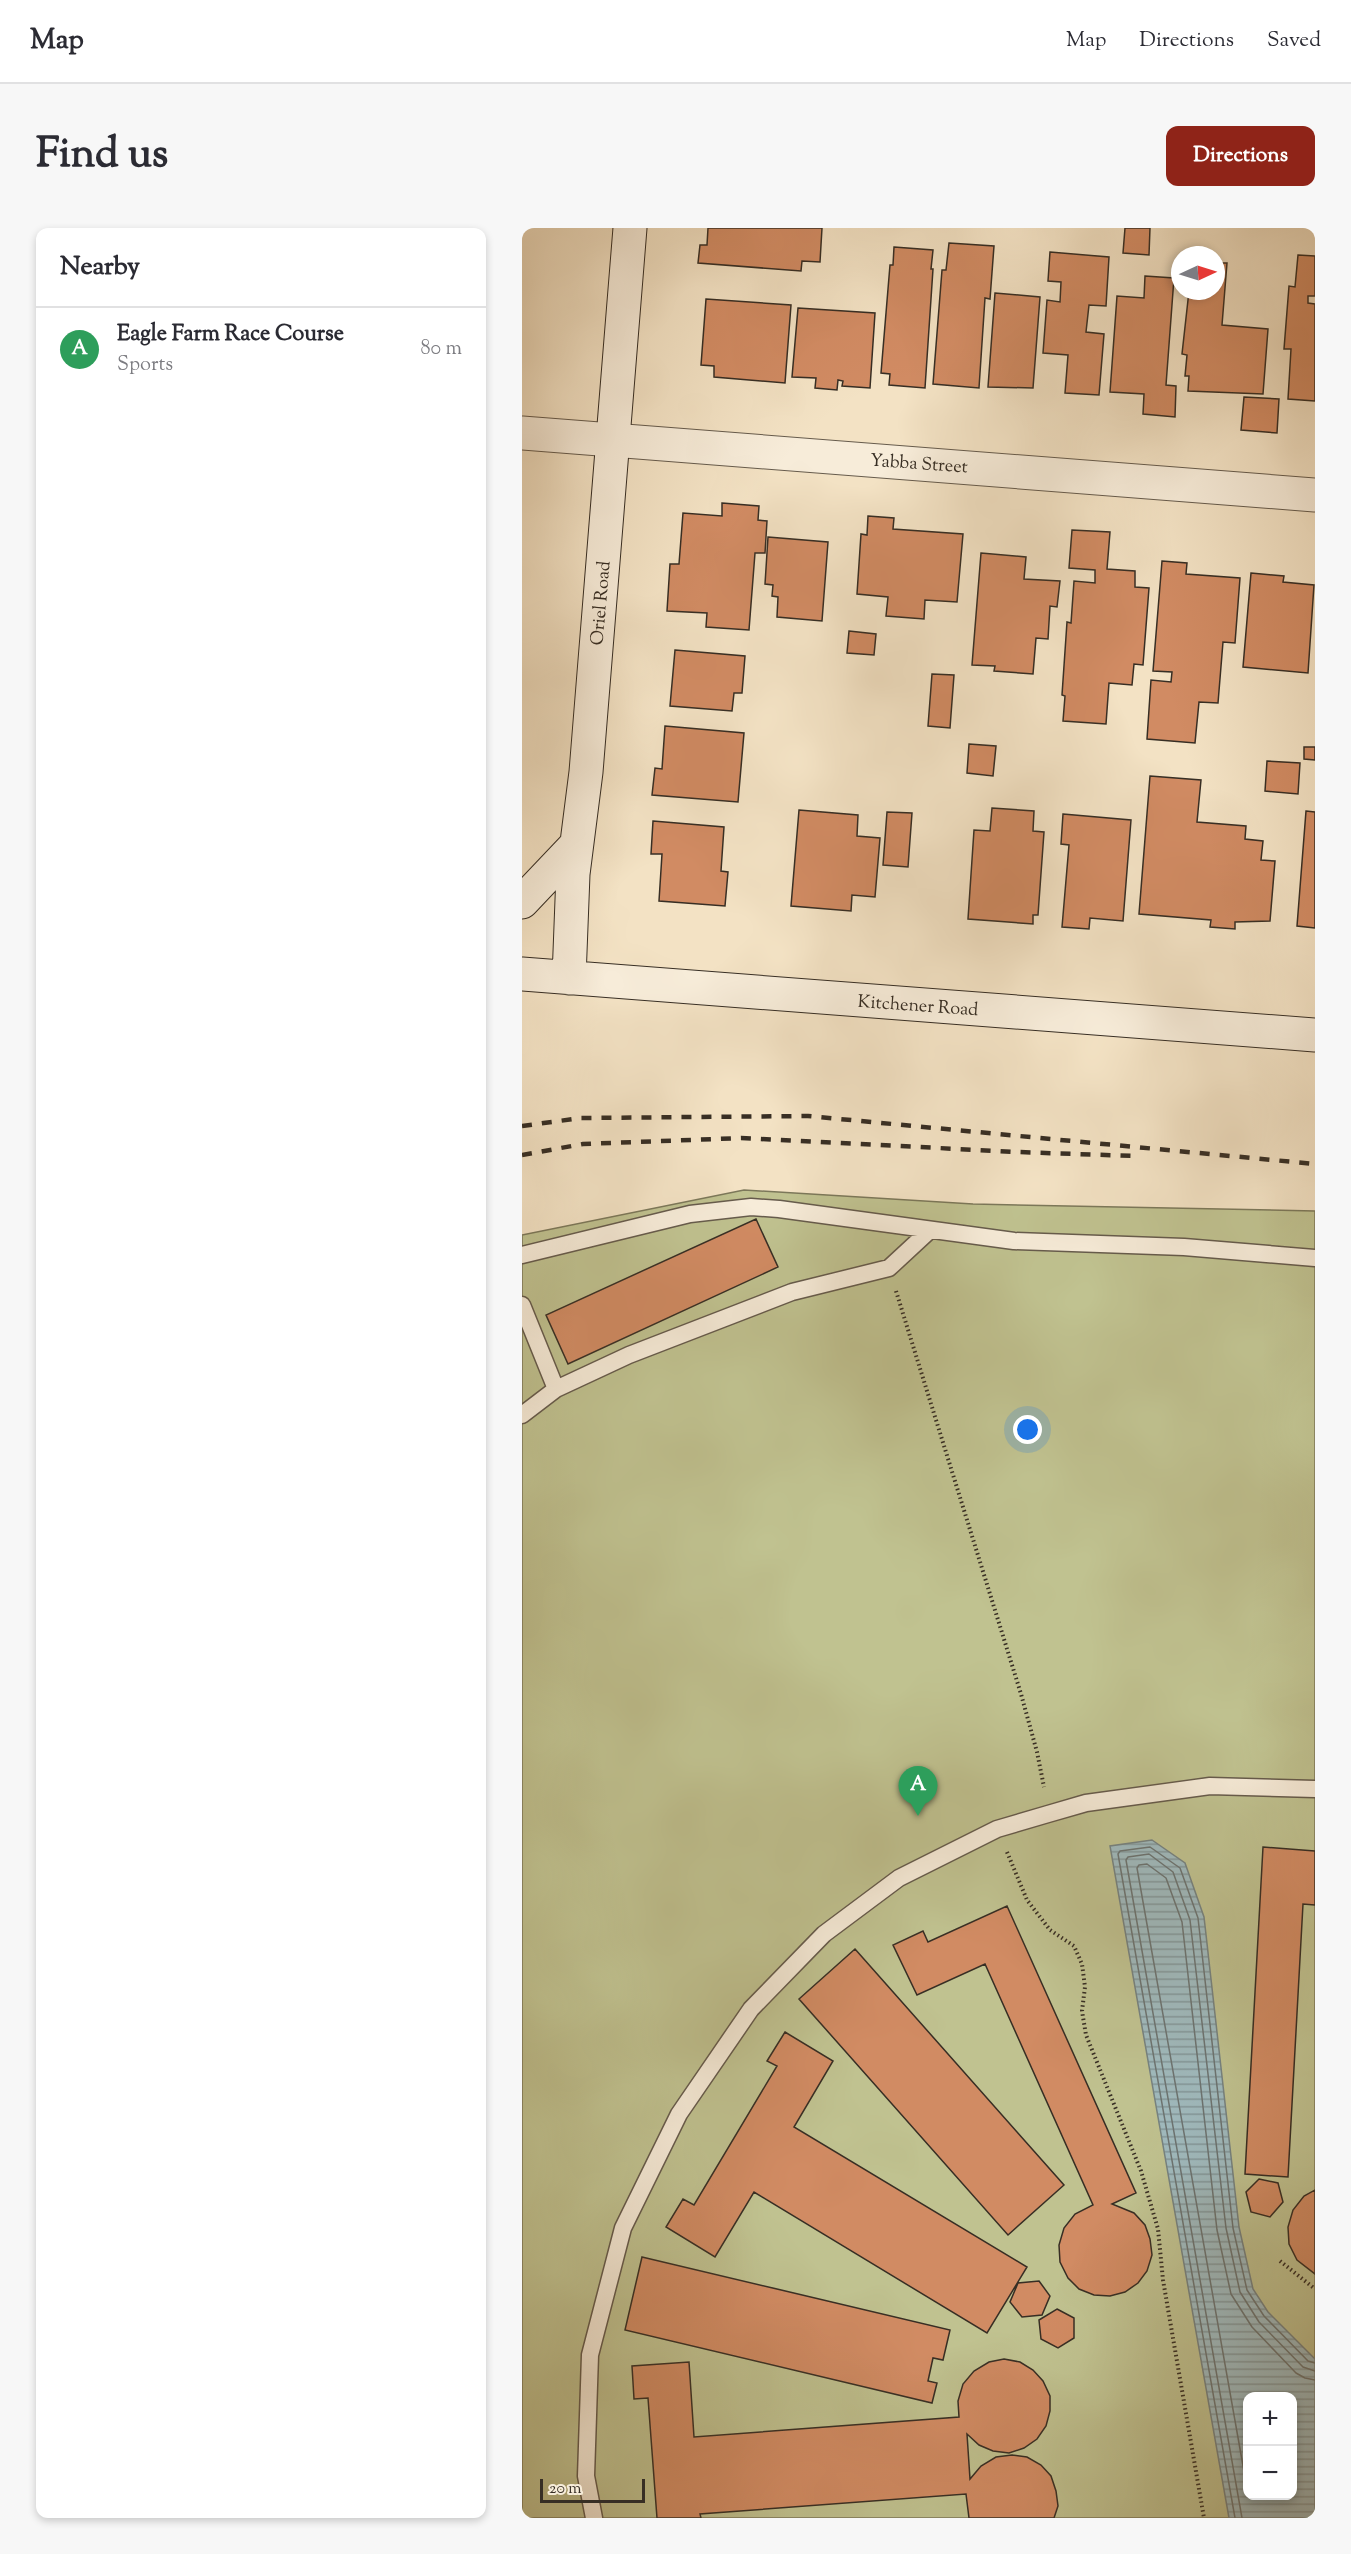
<!DOCTYPE html>
<meta charset="utf-8">
<style>
:root{--surface:#fff;--page:#f7f7f7;--text:#2b2b33;--muted:#7c7c81;--line:#e1e1e2;--accent:#8f2418}
body{margin:0;font-family:"Sorts Mill Goudy",serif;background:var(--page);color:var(--text)}
.controls{position:absolute;right:18px;bottom:18px;display:grid;overflow:hidden;border-radius:12px;box-shadow:0 3px 9px #0003}
.controls button{width:54px;height:54px;display:grid;place-items:center;padding:0;border:0;border-bottom:2px solid var(--line);background:var(--surface);color:var(--text);font:30px sans-serif}
.compass{position:absolute;left:649px;top:18px;width:54px;height:54px;border-radius:50%;background:var(--surface);box-shadow:0 3px 9px #0003;rotate:86deg}
.scale{position:absolute;left:18px;bottom:15px;width:105px;box-sizing:border-box;padding-left:6px;border:3px solid #372e24;border-top:0;font-size:16px;line-height:21px;white-space:nowrap;color:#372e24;-webkit-text-stroke:4px #f7ecd9;paint-order:stroke}
.you{position:absolute;left:506px;top:1202px;width:21px;height:21px;margin:-15px;border:4px solid #fff;border-radius:50%;background:#1a73e8;box-shadow:0 0 0 9px #1a73e833}
.badge{display:grid;place-items:center;width:39px;height:39px;border-radius:50%;background:var(--accent);color:#fff;font-size:20px;font-weight:700}
.pin{position:absolute;translate:-50% -50px;filter:drop-shadow(0 2px 3px #0008)}
.pin::after{content:'';position:absolute;top:32px;width:21px;height:18px;background:inherit;clip-path:polygon(0 0,100% 0,50% 100%)}
.list{margin:0;padding:0;list-style:none}
h2{display:flex;justify-content:space-between;align-items:center;height:78px;margin:0;padding:0 24px;font-size:26px}
h2 small{font-size:20px;font-weight:400;color:var(--muted)}
.list li{display:grid;grid-template-columns:39px 1fr auto;gap:18px;align-items:center;box-sizing:border-box;height:84px;padding:0 24px;border-top:2px solid var(--line)}
.list b{display:block;font-size:22px;white-space:nowrap}
.list p{margin:0;font-size:20px;white-space:nowrap;color:var(--muted)}
.list em{font-size:20px;font-style:normal;color:var(--muted)}
.map{position:relative;flex:none;width:793px;height:2290px;overflow:hidden;border-radius:12px}
header{display:flex;align-items:center;gap:36px;box-sizing:border-box;height:84px;padding:0 30px;background:var(--surface);border-bottom:2px solid var(--line)}
header strong{font-size:28px}
nav{display:flex;gap:33px;margin-inline-start:auto;font-size:21px}
.intro{display:flex;align-items:center;justify-content:space-between;box-sizing:border-box;height:144px;padding:0 36px}
h1{margin:0;font-size:42px}
.button{padding:15px 27px;border-radius:12px;background:var(--accent);color:#fff;font-size:21px;font-weight:700}
main{display:flex;gap:36px;padding:0 36px}
aside{flex:1;background:var(--surface);border-radius:12px;box-shadow:0 3px 9px #0003}
.map>svg:first-child{display:block}
</style>
<header>
<strong>Map</strong>
<nav><a>Map</a><a>Directions</a><a>Saved</a></nav>
</header>
<div class="intro"><h1>Find us</h1><a class="button">Directions</a></div>
<main>
<aside>
<h2>Nearby<small></small></h2>
<ul class="list">
<li><span class="badge" style="background:#2e9e5b">A</span><div><b>Eagle Farm Race Course</b><p>Sports</p></div><em>80 m</em></li>
</ul>
</aside>
<div class="map">
<svg width="793" height="2290" viewBox="0 0 793 2290">
<defs>
<pattern id="water-rules" width="6" height="5" patternUnits="userSpaceOnUse" patternTransform="scale(1.5)"><rect width="6" height="5" fill="#a0bbbf"/><path d="M0 2.5h6" fill="none" stroke="#83989b"/></pattern>
</defs>
<rect width="100%" height="100%" fill="#f3e2c4"/>
<filter id="stains"><feTurbulence type="fractalNoise" baseFrequency=".00333" numOctaves="4"/><feColorMatrix values="0 0 0 0 .2 0 0 0 0 .09 0 0 0 0 .02 0 0 0 .5 -.17"/></filter>
<radialGradient id="worn" r=".72"><stop offset=".6" stop-color="#630" stop-opacity="0"/><stop offset="1" stop-color="#630" stop-opacity=".3"/></radialGradient>
<path fill="#c0c290" stroke="#7c785a" stroke-width="1.5" fill-rule="evenodd" d="M222,962L451,976L793,983V2290H0V1007ZM726,2168H770V2268H726Z"/>
<path fill="url(#water-rules)" stroke="#768381" stroke-width="1.5" fill-rule="evenodd" d="M630,1612L663,1635L682,1689L717,1999L731,2061L746,2084L793,2131V2290H707L588,1618ZM726,2168H770V2268H726Z"/>
<g fill="none" stroke-linecap="round" stroke-linejoin="round">
<path stroke="#6c7472" stroke-width="1.5" d="M726,2266L615,1640L617,1637L625,1636L644,1650L660,1694L695,2002L709,2066L730,2099L774,2145L783,2150L793,2152
M713,2290L596,1626L598,1623L628,1619L658,1640L676,1690L711,2000L725,2062L742,2088L786,2133L793,2135
M720,2290L604,1632L606,1629L627,1626L651,1644L668,1692L704,2000L718,2064L737,2094L781,2139L793,2143"/>
</g>
<path fill="#d18b63" stroke="#372e24" stroke-width="1.5" d="M186,0H300L298,34L280,33L279,43L176,35L178,17H185Z
M603,0H628L627,27L601,25Z
M427,15L472,18L468,71L463,70L457,160L411,156L420,42H424Z
M372,19L411,22L409,41H411L403,160L367,157L368,146L359,145L368,37H371Z
M528,24L587,29L584,78L567,77L564,104L582,106L577,167L543,165L546,127L521,125L525,72L538,74L539,54L526,53Z
M776,27L793,28V68H786V75L793,76V173L766,171L769,121H762L767,58L773,59Z
M694,35H705L700,97L746,101L741,166L666,163L667,148H663L665,127L660,126L667,63H694Z
M623,48L652,50L644,157L654,158L653,189L621,186L622,166L588,164L595,68L622,70Z
M473,65L518,69L511,160L466,159Z
M184,71L269,77L263,155L192,149V138L179,137Z
M276,80L353,85L348,160L320,158L321,153L316,152L315,162L293,160L294,150L270,149Z
M722,169L757,171L755,205L719,202Z
M200,275L237,278L236,292L245,293L243,325H233L227,402L184,399L185,385L145,383L148,336H157L161,285L200,288Z
M346,288L372,290L371,301L441,306L435,374L403,372L402,391L364,388L366,369L335,366L339,306L345,307Z
M550,302L588,304L585,341L613,343V359L627,360L621,437L612,436L610,457L587,455L584,496L541,493L543,468L540,467L545,394L549,395L552,353L573,355V342L547,340Z
M246,309L306,314L300,393L255,389L256,369L250,368L251,357L243,356Z
M459,325L504,329L502,351L538,353L535,379L528,378L526,411L514,410L511,446L472,443L473,438L450,437Z
M640,333L665,335L664,346L718,350L713,415L701,414L696,475L677,474L673,515L625,511L629,452L649,454L650,444L631,443Z
M729,345L762,348L761,354L792,357L786,445L721,439Z
M327,403L354,406L352,427L325,425Z
M153,422L223,428L220,465H212L210,483L148,478Z
M410,446L432,447L428,500L406,498Z
M143,498L222,505L216,574L130,567L133,540L140,541Z
M447,516L474,518L471,548L445,545Z
M782,519H793V532L782,531Z
M745,533L778,535L776,566L743,563Z
M628,548L679,552L675,594L724,598L723,611L741,613L739,632L753,633L748,693L713,694V701L688,699L689,692L617,686Z
M470,580L512,583L511,603L522,604L516,687H511V696L446,691L452,602L468,603Z
M277,582L336,587L335,608L358,610L353,669L330,667L329,683L269,678Z
M784,583L793,584V700L775,698Z
M365,584L390,585L386,639L361,637Z
M541,586L609,592L601,693L568,690L567,701L540,699L547,617L539,616Z
M131,593L202,599L199,643L206,644L203,678L137,673L140,626H129Z
M234,991L256,1039L46,1136L24,1087Z
M741,1619L793,1623V1677L781,1676L766,1949L723,1946Z
M485,1678L614,1965L590,1976L612,1985L623,1997L628,2011L630,2027L625,2043L616,2055L603,2064L588,2068L572,2067L557,2061L546,2050L538,2034L537,2017L542,2000L553,1986L571,1977L463,1736L395,1767L371,1717L401,1703L406,1714Z
M333,1721L542,1957L486,2007L277,1771Z
M263,1804L311,1833L272,1899L505,2039L465,2105L232,1964L193,2029L144,1999L161,1971L172,1977L255,1838L245,1833Z
M737,1951L756,1955L761,1974L748,1989L729,1984L724,1964Z
M793,1962V2046L775,2032L767,2016L766,1999L771,1982L782,1968Z
M120,2029L428,2102L421,2132L411,2130L406,2153L415,2155L410,2175L103,2102Z
M517,2053L528,2068L520,2087L500,2089L488,2074L496,2055Z
M535,2081L552,2090V2110L536,2120L519,2111L517,2092Z
M482,2131L498,2134L511,2142L521,2153L528,2168V2183L524,2198L515,2211L502,2220L487,2225L471,2223L457,2217L445,2206L448,2251L459,2238L474,2229L490,2227L505,2229L519,2237L529,2248L534,2263L536,2278L532,2290H447L444,2266L178,2286L179,2290H135L126,2170L112,2171L110,2138L167,2134L172,2209L437,2189L436,2173L441,2156L452,2143L467,2134Z"/>
<g fill="none" stroke-linecap="round" stroke-linejoin="round">
<g stroke="#665b4c" stroke-width="19">
<path id="lane" d="M0,1027L168,986L229,979L257,981L492,1013L662,1019L793,1030
M0,1077L34,1161
M0,1187L34,1161L107,1127L270,1064L367,1040L407,1003
M72,2290L64,2248L68,2127L101,2000L157,1886L229,1781L302,1706L377,1650L475,1601L526,1586L564,1575L688,1558L793,1561"/>
</g>
<g stroke="#665b4c" stroke-width="35">
<path id="street" d="M0,205L793,267"/>
</g>
<g stroke="#372e24" stroke-width="35">
<path id="secondary" d="M0,674L54,617
M0,746L793,807
M47,750L51,646L64,544L108,0"/>
</g>
<path stroke="#372e24" stroke-width="4" stroke-dasharray="1.5 3" stroke-linecap="butt" d="M374,1063L499,1466L515,1524L522,1559
M485,1624L505,1672L528,1702L552,1718L560,1736L563,1759L560,1783L564,1807L619,1943L636,2001L641,2052L682,2290
M758,2033L793,2061"/>
<use href="#lane" stroke="#f7ecd9" stroke-width="16"/>
<use href="#street" stroke="#f7ecd9" stroke-width="33"/>
<use href="#secondary" stroke="#f7ecd9" stroke-width="33"/>
<path stroke="#372e24" stroke-width="4.5" stroke-dasharray="10 10" stroke-linecap="butt" d="M0,898L59,890L286,888L793,936
M0,927L61,916L219,910L495,924L614,928"/>
</g>
<g text-anchor="middle" stroke-width="5" stroke-linejoin="round" paint-order="stroke">
<g font-size="18" fill="#372e24" stroke="#f7ecd9">
<text transform="translate(397 235) rotate(4)" y="6">Yabba Street</text>
<text transform="translate(78 375) rotate(-85)" y="6">Oriel Road</text>
<text transform="translate(396 777) rotate(4)" y="6">Kitchener Road</text>
</g>
</g>
<rect width="100%" height="100%" filter="url(#stains)"/>
<rect width="100%" height="100%" fill="url(#worn)"/>
</svg>
<div class="controls">
<button>+</button>
<button>−</button>
</div>
<svg class="compass" viewBox="-18 -18 36 36"><path d="M0-13l5 13h-10z" fill="#e53935"/><path d="M0 13l5-13h-10z" fill="#7c7c81"/></svg>
<div class="scale">20 m</div>
<div class="you"></div>
<div class="pin badge" style="left:396px;top:1588px;background:#2e9e5b">A</div>
</div>
</main>
